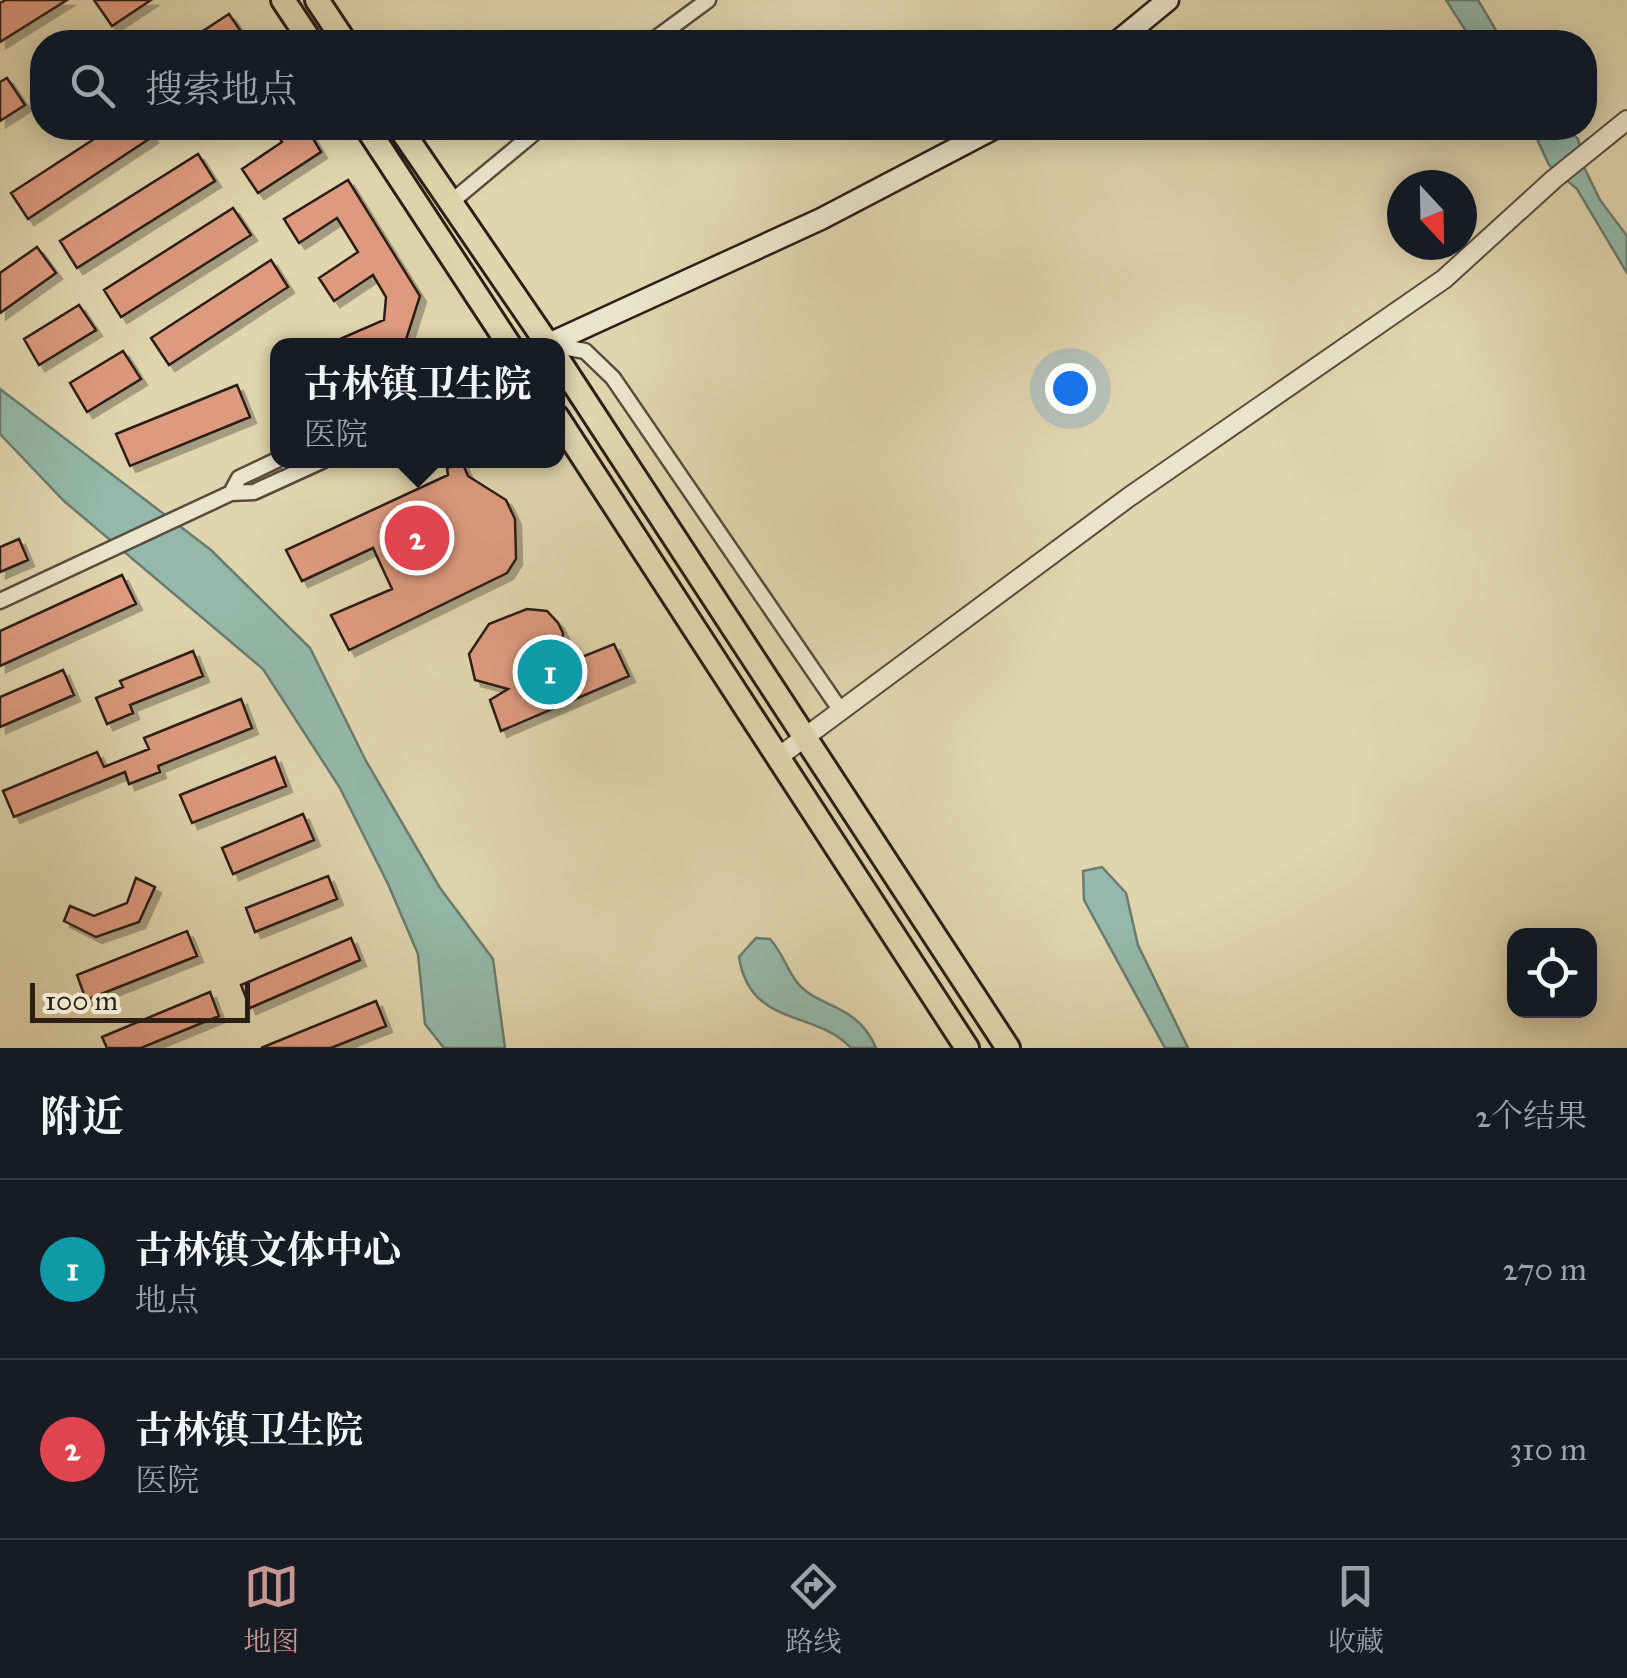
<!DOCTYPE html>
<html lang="zh">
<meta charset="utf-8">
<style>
:root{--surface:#171b24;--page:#20242c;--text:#f1f3f6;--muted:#9ea1a6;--line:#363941;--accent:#c59692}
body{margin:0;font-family:"IM FELL Great Primer","Noto Serif SC",serif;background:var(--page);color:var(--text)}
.controls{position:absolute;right:30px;bottom:30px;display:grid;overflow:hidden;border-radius:20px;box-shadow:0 5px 25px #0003}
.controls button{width:90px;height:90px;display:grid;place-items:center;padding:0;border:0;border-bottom:2px solid var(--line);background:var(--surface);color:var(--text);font:50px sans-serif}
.compass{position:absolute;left:1387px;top:170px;width:90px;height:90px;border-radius:50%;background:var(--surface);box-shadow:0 5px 25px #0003;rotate:158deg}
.scale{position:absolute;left:30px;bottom:25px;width:220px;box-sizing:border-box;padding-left:10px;border:5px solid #2c1f16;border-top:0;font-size:28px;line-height:35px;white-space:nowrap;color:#2c1f16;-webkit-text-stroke:8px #ebe4ca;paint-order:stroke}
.you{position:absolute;left:1070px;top:388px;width:35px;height:35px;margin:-25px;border:8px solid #fff;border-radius:50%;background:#1a73e8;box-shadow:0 0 0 15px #1a73e833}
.badge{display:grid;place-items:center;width:65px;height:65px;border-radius:50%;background:var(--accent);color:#fff;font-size:32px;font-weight:700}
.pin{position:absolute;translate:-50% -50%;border:5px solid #fff;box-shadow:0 2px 10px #0006}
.popup{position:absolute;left:270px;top:338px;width:295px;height:130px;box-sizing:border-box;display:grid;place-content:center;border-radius:20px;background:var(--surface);filter:drop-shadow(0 2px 8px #0005);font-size:32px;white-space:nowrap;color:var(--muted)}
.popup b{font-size:38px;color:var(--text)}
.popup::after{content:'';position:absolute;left:50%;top:100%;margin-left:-20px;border:20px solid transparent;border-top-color:var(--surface)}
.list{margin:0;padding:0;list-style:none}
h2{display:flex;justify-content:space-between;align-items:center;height:130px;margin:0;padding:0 40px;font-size:42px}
h2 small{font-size:32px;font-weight:400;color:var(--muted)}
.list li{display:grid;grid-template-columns:65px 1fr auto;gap:30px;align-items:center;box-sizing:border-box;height:180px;padding:0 40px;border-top:2px solid var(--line)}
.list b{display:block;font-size:38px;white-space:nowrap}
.list p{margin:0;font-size:32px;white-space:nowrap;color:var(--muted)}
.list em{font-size:32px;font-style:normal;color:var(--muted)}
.icon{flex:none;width:55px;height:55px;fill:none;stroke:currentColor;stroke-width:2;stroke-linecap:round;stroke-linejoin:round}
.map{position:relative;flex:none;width:1627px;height:1048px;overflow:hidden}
.search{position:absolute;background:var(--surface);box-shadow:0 5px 25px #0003;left:30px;right:30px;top:30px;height:110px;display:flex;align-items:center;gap:25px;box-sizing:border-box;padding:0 35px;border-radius:40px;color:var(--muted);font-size:38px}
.sheet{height:490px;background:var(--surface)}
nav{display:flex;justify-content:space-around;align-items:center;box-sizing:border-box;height:140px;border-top:2px solid var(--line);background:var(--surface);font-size:28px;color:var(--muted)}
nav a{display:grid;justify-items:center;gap:5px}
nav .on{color:var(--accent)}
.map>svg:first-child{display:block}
</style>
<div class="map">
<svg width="1627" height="1048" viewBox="0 0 1627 1048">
<defs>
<filter id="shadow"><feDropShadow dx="6" dy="6" stdDeviation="0" flood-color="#0004"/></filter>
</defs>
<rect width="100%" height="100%" fill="#e0d5ae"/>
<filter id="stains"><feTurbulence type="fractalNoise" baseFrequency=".002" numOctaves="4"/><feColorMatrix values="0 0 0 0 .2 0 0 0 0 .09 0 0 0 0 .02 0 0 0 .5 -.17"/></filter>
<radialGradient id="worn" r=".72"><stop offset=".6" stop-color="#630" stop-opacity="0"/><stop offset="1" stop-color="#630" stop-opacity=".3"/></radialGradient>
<path fill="#94b9aa" stroke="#6a7b6f" stroke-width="2.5" d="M1446,0H1478L1503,42H1473Z
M1532,128H1565L1578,139L1584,167L1600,200L1627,236V273L1577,189L1549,165Z
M0,389L211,550L310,648L366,761L440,888L493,959L505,1048H444L425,1024L418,954L388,884L340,788L263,669L64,501L0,434Z
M1102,867L1126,893L1138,945L1188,1048H1165L1084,900L1083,871Z
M756,938L770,939C782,952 786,967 796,981C817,1009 857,1002 876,1048H851C815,1009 750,1028 739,957Z"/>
<path fill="#de9a7f" stroke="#2c1f16" stroke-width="2.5" filter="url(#shadow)" d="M6,0H67L0,42V3Z
M94,0H151L112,26Z
M229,14L248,42H186Z
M7,78L25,105L0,121V82Z
M111,128H146L152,137L28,219L11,193Z
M273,128H307L321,152L258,193L242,169L282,142Z
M198,154L215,181L77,268L60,241Z
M348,180L420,296L404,346H324L384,320L386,297L373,275L334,301L319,278L358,252L337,218L299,243L284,219Z
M233,208L251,235L121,317L104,290Z
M37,247L56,273L0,313V273Z
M271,260L288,287L169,365L151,338Z
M79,305L96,330L39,365L24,339Z
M123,351L141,379L87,412L70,383Z
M237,385L250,417L130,466L116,434Z
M462,462L468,476L506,500L515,519L516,559L507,573L349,650L331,615L392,589L373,548L302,581L286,550L448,475L447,468Z
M19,539L28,560L0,572V547Z
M122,575L136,604L0,666V631Z
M527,609L547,611L558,623L563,633L562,665L614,644L629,676L501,731L490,700L508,689L475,680L469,654L489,624Z
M193,651L203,676L130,705L133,713L107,724L96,698L123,687L120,681Z
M63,670L74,695L0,727V697Z
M241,699L252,728L158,766L160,772L129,784L125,772L14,817L3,791L97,752L104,767L149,749L144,738Z
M275,757L286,786L192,823L180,795Z
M303,814L314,840L233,874L222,848Z
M328,876L337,899L255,932L246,908Z
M136,878L155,887L139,922L96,937L64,921L70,906L94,916L127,903Z
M187,931L197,956L86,1000L77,975Z
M351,938L360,960L250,1008L241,985Z
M210,992L219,1016L141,1048H107L102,1037Z
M376,1001L386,1026L331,1048H261Z"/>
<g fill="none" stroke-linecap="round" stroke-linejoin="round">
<g stroke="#594c3c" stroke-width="19">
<path id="minor" d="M651,42L708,0
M450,203L540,128
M557,346L585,351L613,378L841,711
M231,493L254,492L324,460
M0,601L231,493L239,478L277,460"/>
</g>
<g stroke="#594c3c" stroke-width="22">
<path id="tertiary" d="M781,755L1129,497L1444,279L1554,179L1627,120"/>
</g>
<g stroke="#2c1f16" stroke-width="25">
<path id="secondary" d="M1117,42L1168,0
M544,346L821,219L995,128"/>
</g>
<g stroke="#2c1f16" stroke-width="28">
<path id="primary" d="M283,0L311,42
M317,0L345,42
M367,128L510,346
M400,128L549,346
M557,358L1008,1048
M557,417L967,1048"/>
</g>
<use href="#minor" stroke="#ebe4ca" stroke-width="14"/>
<use href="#tertiary" stroke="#ebe4ca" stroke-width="18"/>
<use href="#secondary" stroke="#ebe4ca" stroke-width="20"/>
<use href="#primary" stroke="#e0d5ae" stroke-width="22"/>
</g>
<rect width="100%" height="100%" filter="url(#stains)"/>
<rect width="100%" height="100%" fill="url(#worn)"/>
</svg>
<div class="controls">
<button><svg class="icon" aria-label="locate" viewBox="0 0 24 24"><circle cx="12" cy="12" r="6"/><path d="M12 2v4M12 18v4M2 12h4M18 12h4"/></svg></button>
</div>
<svg class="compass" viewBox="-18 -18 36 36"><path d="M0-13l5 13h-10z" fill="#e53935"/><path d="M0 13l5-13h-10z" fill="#9ea1a6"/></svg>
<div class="scale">100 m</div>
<div class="you"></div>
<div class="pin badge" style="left:550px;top:672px;background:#0f9aa8">1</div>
<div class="pin badge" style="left:417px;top:538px;background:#e0444e">2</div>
<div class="popup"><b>古林镇卫生院</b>医院</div>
<div class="search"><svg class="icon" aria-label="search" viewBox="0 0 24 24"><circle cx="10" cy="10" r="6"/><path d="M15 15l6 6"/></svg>搜索地点</div>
</div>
<section class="sheet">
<h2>附近<small>2个结果</small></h2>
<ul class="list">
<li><span class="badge" style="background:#0f9aa8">1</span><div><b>古林镇文体中心</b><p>地点</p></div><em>270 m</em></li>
<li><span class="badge" style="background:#e0444e">2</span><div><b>古林镇卫生院</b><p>医院</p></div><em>310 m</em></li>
</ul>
</section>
<nav>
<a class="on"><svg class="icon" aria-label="map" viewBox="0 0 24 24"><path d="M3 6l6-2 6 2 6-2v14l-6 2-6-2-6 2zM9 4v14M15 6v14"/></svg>地图</a>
<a><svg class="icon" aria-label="directions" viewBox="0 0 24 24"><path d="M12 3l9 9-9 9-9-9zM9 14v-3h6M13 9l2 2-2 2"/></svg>路线</a>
<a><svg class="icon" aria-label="saved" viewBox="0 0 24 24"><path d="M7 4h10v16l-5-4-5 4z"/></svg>收藏</a>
</nav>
